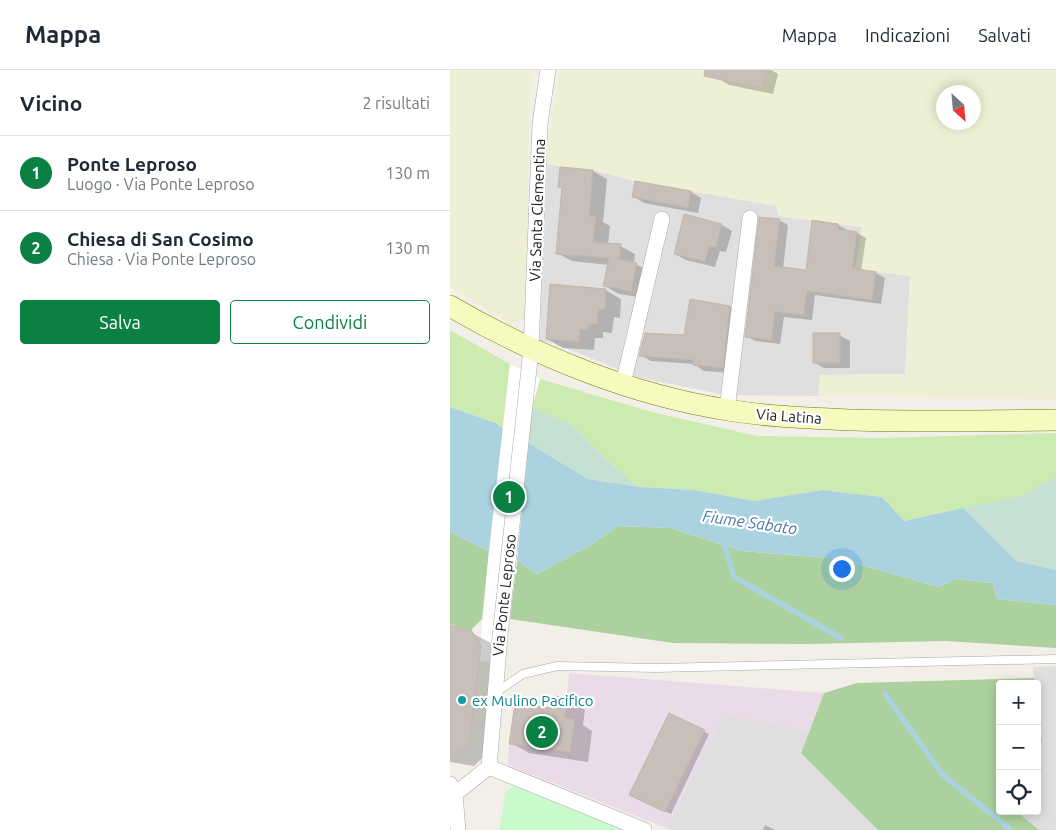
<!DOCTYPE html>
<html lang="it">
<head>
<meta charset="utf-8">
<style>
  :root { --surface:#fff; --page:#f6f6f7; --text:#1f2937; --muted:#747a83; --line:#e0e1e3; --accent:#0b8043 }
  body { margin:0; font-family:Ubuntu,sans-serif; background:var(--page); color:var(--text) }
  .controls { position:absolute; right:15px; bottom:15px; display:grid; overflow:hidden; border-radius:5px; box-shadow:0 2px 12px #0003 }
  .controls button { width:45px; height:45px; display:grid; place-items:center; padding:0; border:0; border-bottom:1px solid var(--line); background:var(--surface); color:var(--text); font:25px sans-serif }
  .compass { position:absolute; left:486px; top:15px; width:45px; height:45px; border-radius:50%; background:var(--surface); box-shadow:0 2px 12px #0003; rotate:154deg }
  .you { position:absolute; left:391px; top:498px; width:18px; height:18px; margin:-12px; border:4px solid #fff; border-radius:50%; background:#1a73e8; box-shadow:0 0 0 8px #1a73e833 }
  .badge { display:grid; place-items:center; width:32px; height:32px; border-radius:50%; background:var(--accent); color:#fff; font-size:16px; font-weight:700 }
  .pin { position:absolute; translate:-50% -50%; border:2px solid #fff; box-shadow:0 1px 5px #0006 }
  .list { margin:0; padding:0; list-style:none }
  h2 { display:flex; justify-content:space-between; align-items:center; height:65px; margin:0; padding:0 20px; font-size:21px }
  h2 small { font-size:16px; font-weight:400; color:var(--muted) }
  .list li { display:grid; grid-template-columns:32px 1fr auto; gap:15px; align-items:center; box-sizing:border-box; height:75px; padding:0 20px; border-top:1px solid var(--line) }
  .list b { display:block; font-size:19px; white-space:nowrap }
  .list p { margin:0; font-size:16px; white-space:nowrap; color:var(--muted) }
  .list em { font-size:16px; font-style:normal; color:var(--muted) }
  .actions { display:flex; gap:10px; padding:15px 20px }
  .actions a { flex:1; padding:11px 0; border:1px solid var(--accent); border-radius:5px; text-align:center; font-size:18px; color:var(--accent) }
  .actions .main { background:var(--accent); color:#fff }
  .icon { flex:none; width:28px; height:28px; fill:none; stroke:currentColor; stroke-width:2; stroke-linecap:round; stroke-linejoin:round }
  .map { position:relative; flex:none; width:606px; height:760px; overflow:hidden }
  header { display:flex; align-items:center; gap:30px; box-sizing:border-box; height:70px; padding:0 25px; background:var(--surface); border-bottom:1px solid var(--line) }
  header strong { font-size:24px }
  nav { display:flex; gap:28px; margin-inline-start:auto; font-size:18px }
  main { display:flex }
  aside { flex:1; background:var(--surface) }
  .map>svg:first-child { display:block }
  .residential { fill:#e0dfdf }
  .industrial { fill:#ebdbe8 }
  .farmland { fill:#eef0d5; fill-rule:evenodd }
  .grass { fill:#cdebb0 }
  .forest { fill:#add19e }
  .wetland { fill:#c6e0d4 }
  .park { fill:#c8facc }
  .water { fill:#aad3df }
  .pier { fill:#fff }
  .shadow { fill:#0003 }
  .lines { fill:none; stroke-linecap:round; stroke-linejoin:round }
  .stream { stroke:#aad3df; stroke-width:5.5 }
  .building { fill:#c7bfb8; stroke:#c4b6ab }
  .lane-casing { stroke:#a9a9a9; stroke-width:9 }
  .street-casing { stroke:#a9a9a9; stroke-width:16 }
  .secondary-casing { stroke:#707d05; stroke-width:22 }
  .lane { stroke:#fff; stroke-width:8 }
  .street { stroke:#fff; stroke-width:15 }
  .secondary { stroke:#f7fabf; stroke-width:21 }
  .culture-dot { fill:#0f9aa8; stroke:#fff; stroke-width:2 }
  .labels { text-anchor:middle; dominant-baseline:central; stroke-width:4.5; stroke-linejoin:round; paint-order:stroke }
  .street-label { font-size:15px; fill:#222; stroke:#fff }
  .culture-label { font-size:15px; fill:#0d838f; stroke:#fff; text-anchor:start }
  .water-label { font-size:16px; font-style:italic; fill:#4a7aab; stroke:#fff }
</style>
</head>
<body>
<header>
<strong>Mappa</strong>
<nav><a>Mappa</a><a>Indicazioni</a><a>Salvati</a></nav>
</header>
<main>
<aside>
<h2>Vicino<small>2 risultati</small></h2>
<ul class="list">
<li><span class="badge">1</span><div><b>Ponte Leproso</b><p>Luogo · Via Ponte Leproso</p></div><em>130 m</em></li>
<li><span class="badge">2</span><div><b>Chiesa di San Cosimo</b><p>Chiesa · Via Ponte Leproso</p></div><em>130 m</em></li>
</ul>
<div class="actions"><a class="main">Salva</a><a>Condividi</a></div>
</aside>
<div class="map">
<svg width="606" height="760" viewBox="0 0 606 760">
  <rect width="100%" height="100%" fill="#f2efe9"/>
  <g class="residential">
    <path d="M95 94 143 100 185 111 326 136 329 146 413 157 406 199 460 205 455 304 371 305 368 326 276 325 191 308 103 273 90 271Z"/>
    <path d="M606 596V760H589L566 741H587V679L592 672 587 631V614H585L583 597Z"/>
    <path d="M273 643 359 661 351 683 428 760H221L216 758Z"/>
  </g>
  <path class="industrial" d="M119 603 374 623 359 661 273 644 216 758 58 695 59 674 115 648Z"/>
  <g class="farmland">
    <path d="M0 0H84L80 23 75 249 62 254 0 217Z"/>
    <path d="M110 0H606V329L368 326 370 305 455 304 460 206 405 199 412 157 329 146 326 136 185 111 143 100 95 94ZM493 22H524V52H493Z"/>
  </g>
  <g class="grass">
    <path d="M0 260 60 294 53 358 45 353 0 337Z"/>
    <path d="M90 309 202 342 307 366 428 368 606 363V407L571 426 453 451 432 427 372 420 305 431 244 420 189 417 154 388 123 356 82 337Z"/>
  </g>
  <g class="forest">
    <path d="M168 456 221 458 292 481 390 489 489 517 506 509 543 513 547 529 606 535V578L495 571 358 574 223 573 60 549 67 490 87 504 139 476Z"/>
    <path d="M0 462 39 481 32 549 21 560 0 554Z"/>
    <path d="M584 608 585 614H550V741H566L589 760H428L351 683 374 623 407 613Z"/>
    <path d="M587 631 592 672 587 679Z"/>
  </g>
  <g class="wetland">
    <path d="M82 337 123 356 154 388 189 417 138 409 78 373Z"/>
    <path d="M606 407V500L566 491 513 438 571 426Z"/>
  </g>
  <path class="park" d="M66 714 175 760H50L55 722Z"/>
  <path class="water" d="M0 337 45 353 138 409 189 417 244 420 305 431 372 420 432 427 454 451 513 438 566 491 606 500V535L547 529 543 513 506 509 489 517 390 489 292 481 221 458 168 456 139 476 87 504 67 490 39 481 0 462Z"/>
  <path class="pier" d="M60 294 90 309 82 337 67 490 54 594 29 591 39 481Z"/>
  <g class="shadow">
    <path d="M271 0H321L328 4 323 24 279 15 269 9Z"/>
    <path d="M143 101 157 109 153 152 160 156 158 174 170 176 185 184 184 193 201 202 195 228 169 224 155 216 159 195 122 191 107 183 113 118 109 116Z"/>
    <path d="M241 122 251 128 248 143 194 133 184 127Z"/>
    <path d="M329 150 338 155 333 199 357 202 388 155 397 160 396 162 407 163 416 168 411 201 426 203 435 208 431 234 365 225 362 250 334 247 330 274 305 271 297 266Z"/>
    <path d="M272 155 282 161 276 182 270 181 265 197 236 190 225 184Z"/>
    <path d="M155 220 171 229 170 248 164 247 162 263 153 262V268H145L144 280 113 278 97 269Z"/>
    <path d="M280 237 290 243 283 303 254 301 244 294 201 291 191 285 235 267Z"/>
    <path d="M389 265 400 271V298H374L364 292Z"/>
    <path d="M0 558 20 562 41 573 50 589 39 681 24 696 0 692Z"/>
    <path d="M105 628 117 629 135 640 133 655 142 661 138 692 79 683 61 673 103 639Z"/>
    <path d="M220 644 259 664 221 744 185 727Z"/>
    <path d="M315 755 325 760H313Z"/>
  </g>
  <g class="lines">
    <g class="stream">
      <path d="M273 470 284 507 391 568"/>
      <path d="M435 624 493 705 561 760"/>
    </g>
  </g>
  <g class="building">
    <path d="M255 0H317L313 19 254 6Z"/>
    <path d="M110 97 143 100 139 146H146L143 172 171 174 169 189H167L187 193 181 221 153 216 159 188 106 184 112 117H108Z"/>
    <path d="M185 111 241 121 238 138 182 127Z"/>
    <path d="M234 144 272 154 266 177 259 176 255 192 224 184Z"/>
    <path d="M309 147 330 149 324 196 356 200 362 150 388 154V159L407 162 402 198 426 202 422 230 357 221 354 245 325 242 322 270 295 267Z"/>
    <path d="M100 214 156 219 155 239H148L147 254H138V260L130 259 129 272 96 269Z"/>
    <path d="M240 229 280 236 273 298 243 295V290L189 286 195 263 234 265Z"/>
    <rect x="363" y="263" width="27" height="30"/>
    <path d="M0 555 21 560 31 576 20 670 0 688Z"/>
    <path d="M104 626 117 628 115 648 125 649 120 682 59 674 65 633 102 638Z"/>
    <path d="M219 643 255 660 215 742 179 725Z"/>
  </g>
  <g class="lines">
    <defs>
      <path id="lane" d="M45 623 73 604 107 596 206 598 606 589"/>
      <g id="street">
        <path d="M173 314 212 149"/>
        <path d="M277 340 300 148"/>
        <path d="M39 697 194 760"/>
        <path d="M0 714 5 724 8 760"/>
        <path d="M5 724 39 697 50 566 81 280 90 54 98 0"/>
      </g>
      <path id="secondary" d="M0 236C84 285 181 325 278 340 319 347 360 348 402 350 470 352 538 351 606 350"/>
    </defs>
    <use href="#lane" class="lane-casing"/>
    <use href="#street" class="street-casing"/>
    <use href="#secondary" class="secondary-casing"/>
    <use href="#lane" class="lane"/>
    <use href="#street" class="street"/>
    <use href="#secondary" class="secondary"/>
  </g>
  <circle class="culture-dot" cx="12" cy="630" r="5"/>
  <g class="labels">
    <g class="street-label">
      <text transform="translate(87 140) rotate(-88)">Via Santa Clementina</text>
      <text transform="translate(339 346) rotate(4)">Via Latina</text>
      <text transform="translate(54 525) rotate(-84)">Via Ponte Leproso</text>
    </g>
    <g class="culture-label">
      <text x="22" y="630">ex Mulino Pacifico</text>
    </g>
    <g class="water-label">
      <text transform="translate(300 452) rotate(8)">Fiume Sabato</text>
    </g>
  </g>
</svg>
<div class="controls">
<button>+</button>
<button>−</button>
<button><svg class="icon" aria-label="locate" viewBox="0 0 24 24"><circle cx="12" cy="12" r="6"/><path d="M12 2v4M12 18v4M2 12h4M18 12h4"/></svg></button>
</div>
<svg class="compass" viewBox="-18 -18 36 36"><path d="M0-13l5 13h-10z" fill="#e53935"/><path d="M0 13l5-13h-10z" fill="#747a83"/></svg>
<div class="you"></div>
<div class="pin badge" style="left:59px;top:427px">1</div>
<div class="pin badge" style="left:92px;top:662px">2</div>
</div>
</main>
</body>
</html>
